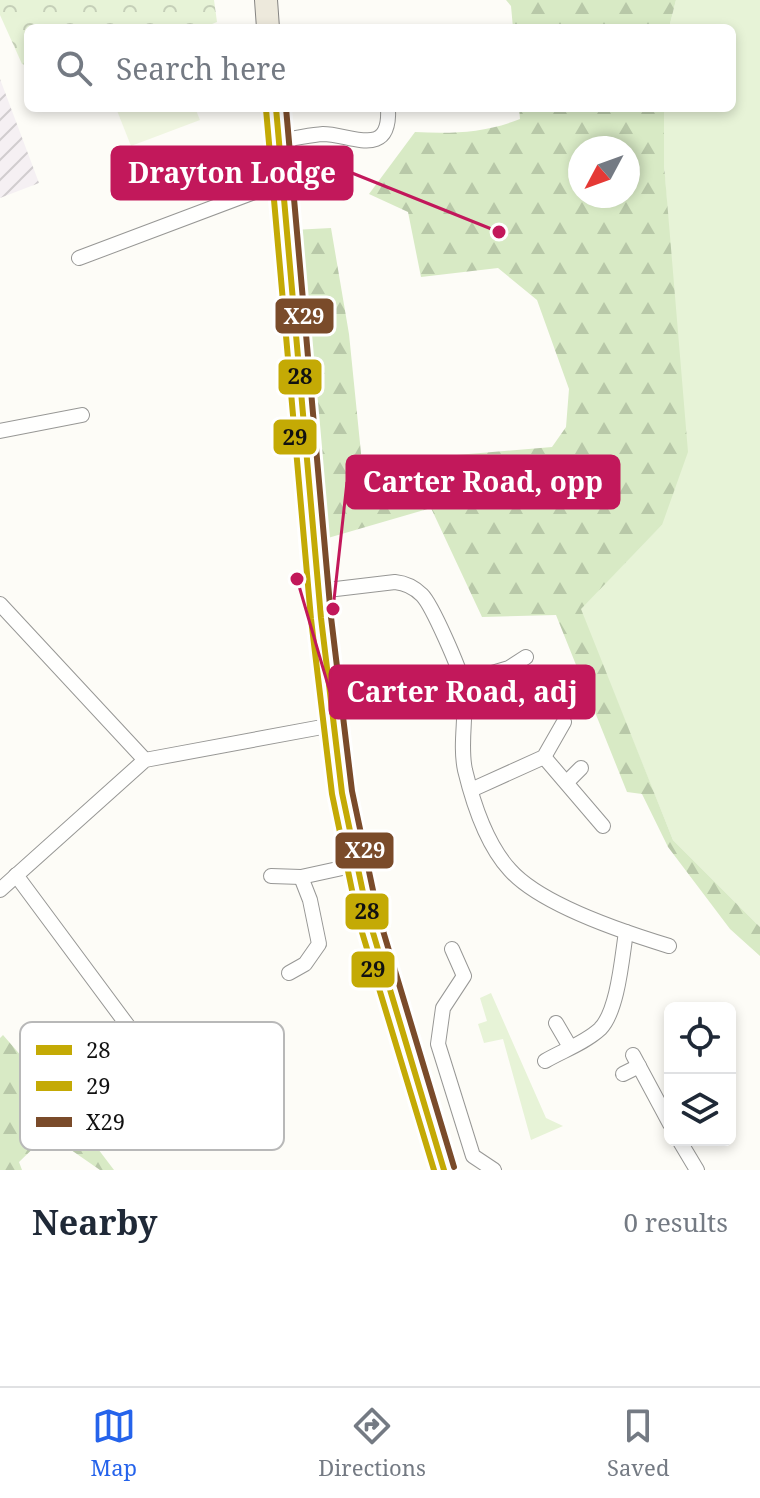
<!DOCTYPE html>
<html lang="en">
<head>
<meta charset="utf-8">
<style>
  :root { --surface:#fff; --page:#f2f2f3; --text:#1f2937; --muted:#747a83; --line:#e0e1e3; --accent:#2563eb }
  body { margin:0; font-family:"Noto Serif",serif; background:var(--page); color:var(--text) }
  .controls { position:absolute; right:24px; bottom:24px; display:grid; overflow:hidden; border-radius:12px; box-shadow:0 4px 12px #0003 }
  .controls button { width:72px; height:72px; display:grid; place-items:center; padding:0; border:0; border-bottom:2px solid var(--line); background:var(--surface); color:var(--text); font:40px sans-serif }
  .compass { position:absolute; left:568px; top:136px; width:72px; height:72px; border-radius:50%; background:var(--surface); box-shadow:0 4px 12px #0003; rotate:229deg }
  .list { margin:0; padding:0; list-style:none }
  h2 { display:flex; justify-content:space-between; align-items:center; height:104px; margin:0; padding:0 32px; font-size:34px }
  h2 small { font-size:26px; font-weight:400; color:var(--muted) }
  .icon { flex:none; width:44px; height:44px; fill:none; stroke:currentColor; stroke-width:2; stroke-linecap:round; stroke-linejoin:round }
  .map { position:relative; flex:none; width:760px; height:1170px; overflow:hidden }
  .search { position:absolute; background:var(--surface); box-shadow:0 4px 12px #0003; left:24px; right:24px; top:24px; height:88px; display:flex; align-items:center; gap:20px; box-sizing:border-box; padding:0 28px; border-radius:12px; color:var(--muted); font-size:30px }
  .sheet { height:216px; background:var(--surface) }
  nav { display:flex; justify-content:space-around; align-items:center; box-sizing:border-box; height:112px; border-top:2px solid var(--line); background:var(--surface); font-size:22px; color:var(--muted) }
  nav a { display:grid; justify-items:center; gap:4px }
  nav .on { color:var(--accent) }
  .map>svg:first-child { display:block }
  .industrial { fill:url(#industrial-furrows) }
  .grass { fill:#e7f3d7 }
  .forest { fill:url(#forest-firs); fill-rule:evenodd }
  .park { fill:url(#park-crowns) }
  .pitch { fill:#f0f6e1 }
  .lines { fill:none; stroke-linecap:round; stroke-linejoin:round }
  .minor-casing { stroke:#979795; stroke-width:16 }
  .primary-casing { stroke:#858482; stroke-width:24 }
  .minor { stroke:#fffffe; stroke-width:14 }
  .primary { stroke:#ede9dc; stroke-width:22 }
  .bus-1-casing { stroke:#fff; stroke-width:12 }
  .bus-2-casing { stroke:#fff; stroke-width:12 }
  .bus-3-casing { stroke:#fff; stroke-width:12 }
  .bus-1 { stroke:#c4aa05; stroke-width:6 }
  .bus-2 { stroke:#c4aa05; stroke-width:6 }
  .bus-3 { stroke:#7a4b2a; stroke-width:6 }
  .key { fill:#fff; stroke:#b8b8b8; stroke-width:2 }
  .key-label { font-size:22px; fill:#111 }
  .leader { fill:none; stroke:#c2185b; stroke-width:3 }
  .callout-dot { fill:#c2185b; stroke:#fff; stroke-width:3 }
  .callout { fill:#c2185b; stroke:#c2185b; stroke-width:3 }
  .callout-label { font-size:28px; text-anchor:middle; font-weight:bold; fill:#fff }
  .line-badge { stroke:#fff; stroke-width:3 }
  .badge-label { font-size:22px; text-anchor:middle; font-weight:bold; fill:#fff }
  .pale-badge-label { font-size:22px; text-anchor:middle; font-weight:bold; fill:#111 }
</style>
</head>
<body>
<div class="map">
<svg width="760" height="1170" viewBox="0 0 760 1170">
  <defs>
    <pattern id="industrial-furrows" width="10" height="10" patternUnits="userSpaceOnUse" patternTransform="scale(2)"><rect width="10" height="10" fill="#f5f0f3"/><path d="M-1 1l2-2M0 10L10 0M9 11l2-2" fill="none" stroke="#d1cdcf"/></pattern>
    <pattern id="forest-firs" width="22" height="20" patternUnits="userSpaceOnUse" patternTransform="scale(2)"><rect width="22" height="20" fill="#d8eac5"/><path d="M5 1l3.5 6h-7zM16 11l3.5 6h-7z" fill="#b8c8a8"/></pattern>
    <pattern id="park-crowns" width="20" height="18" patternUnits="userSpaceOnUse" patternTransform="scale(2)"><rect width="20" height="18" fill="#e7f3d7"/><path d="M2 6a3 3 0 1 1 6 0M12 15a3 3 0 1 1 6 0" fill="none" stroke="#c5cfb8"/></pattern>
  </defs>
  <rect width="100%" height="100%" fill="#fdfcf7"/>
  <path class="industrial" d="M0 79 39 183 0 198Z"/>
  <g class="grass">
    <path d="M676 0H760V927L673 840 580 609 662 525 674 302 664 164V108H732V28H669Z"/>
    <path d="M491 993 546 1118 563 1126 531 1140 503 1039 484 1043 478 1024 487 1021 480 998Z"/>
  </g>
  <g class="forest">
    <path d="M506 0H676L669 28H513L511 6Z"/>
    <path d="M519 108H664V164L688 452 662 525 581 609 673 840 760 927V956L730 929 668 847 642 794 627 792 556 615 482 617 431 508 321 540 293 230 331 228 349 334 362 463 552 447 566 427 569 389 537 300 498 268 421 277 408 212 369 194 415 132C452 134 485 133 520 119ZM580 148H628V196H580Z"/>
    <path d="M3 1035 70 1112 114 1170H100L48 1134 19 1162 22 1170H0V1038Z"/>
  </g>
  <path class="park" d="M0 0H214L217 22 202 28H28V66L22 64 0 15Z"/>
  <path class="pitch" d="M116 108H195L200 120 131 146Z"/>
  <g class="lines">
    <defs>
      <g id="minor">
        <path d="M279 140C294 139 309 135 323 134 350 134 391 160 388 108"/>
        <path d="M79 258 257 191 283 184"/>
        <path d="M0 431 82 415"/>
        <path d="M319 591 395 582C405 583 414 587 422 595 432 605 460 669 463 684 468 712 459 742 465 770 473 803 486 844 510 870 541 905 623 932 669 946"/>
        <path d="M0 604 145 760"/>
        <path d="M462 682 509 668 526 657"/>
        <path d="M544 757 603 826"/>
        <path d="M567 782 581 768"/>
        <path d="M471 790 544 757 564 722"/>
        <path d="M16 875 131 1030"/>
        <path d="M271 876 301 877 356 865"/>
        <path d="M0 890 145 760 333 725"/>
        <path d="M452 949 464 976 443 1008 438 1044 473 1156 494 1170"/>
        <path d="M289 973 305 964 319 944 310 900 301 877"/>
        <path d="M556 1023 570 1047"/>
        <path d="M633 1055 670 1124"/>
        <path d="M545 1061C562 1051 585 1043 600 1029 618 1011 622 957 626 932"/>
        <path d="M623 1074 639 1066"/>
        <path d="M679 1140 697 1170"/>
      </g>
      <g id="primary">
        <path d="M266 0 268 28"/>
        <path d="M276 108 321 618 342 793 368 916 444 1170"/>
      </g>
    </defs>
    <use href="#minor" class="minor-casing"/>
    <use href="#primary" class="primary-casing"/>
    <use href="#minor" class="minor"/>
    <use href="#primary" class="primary"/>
    <defs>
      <path id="bus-1" d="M276 108 321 618 342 793 368 916 444 1170"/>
      <path id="bus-2" d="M266 109 311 619 332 794 358 919 434 1170"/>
      <path id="bus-3" d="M286 108 331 617 352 791 378 914 454 1167"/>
    </defs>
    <use href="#bus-1" class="bus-1-casing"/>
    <use href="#bus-2" class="bus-2-casing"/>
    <use href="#bus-3" class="bus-3-casing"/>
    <use href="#bus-1" class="bus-1"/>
    <use href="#bus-2" class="bus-2"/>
    <use href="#bus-3" class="bus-3"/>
  </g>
  <rect x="20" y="1022" width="264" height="128" rx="12" class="key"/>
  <rect x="36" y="1045" width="36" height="10" fill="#c4aa05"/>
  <rect x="36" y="1081" width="36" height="10" fill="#c4aa05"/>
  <rect x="36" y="1117" width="36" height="10" fill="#7a4b2a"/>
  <g class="key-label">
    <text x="86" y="1058">28</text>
    <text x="86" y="1094">29</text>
    <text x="86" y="1130">X29</text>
  </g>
  <path class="leader" d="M499 232L352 173M333 609L347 482M297 579L330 692"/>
  <g class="callout-dot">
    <circle cx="499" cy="232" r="8"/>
    <circle cx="333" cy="609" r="8"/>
    <circle cx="297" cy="579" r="8"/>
  </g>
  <g class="callout">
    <rect x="112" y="147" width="240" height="52" rx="8"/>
    <rect x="347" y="456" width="272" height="52" rx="8"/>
    <rect x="330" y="666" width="264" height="52" rx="8"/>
  </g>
  <g class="callout-label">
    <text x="232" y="183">Drayton Lodge</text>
    <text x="483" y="492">Carter Road, opp</text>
    <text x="462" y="702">Carter Road, adj</text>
  </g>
  <g class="line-badge">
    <rect x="274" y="297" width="61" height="38" rx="8" fill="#7a4b2a"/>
    <rect x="277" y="358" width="46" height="38" rx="8" fill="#c4aa05"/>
    <rect x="272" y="418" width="46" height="38" rx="8" fill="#c4aa05"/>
    <rect x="334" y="831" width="61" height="39" rx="8" fill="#7a4b2a"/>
    <rect x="344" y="892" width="46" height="39" rx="8" fill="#c4aa05"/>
    <rect x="350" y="950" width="46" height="39" rx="8" fill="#c4aa05"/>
  </g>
  <g class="badge-label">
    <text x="304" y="324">X29</text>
    <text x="365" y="858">X29</text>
  </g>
  <g class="pale-badge-label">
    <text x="300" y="384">28</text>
    <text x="295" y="445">29</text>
    <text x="367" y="919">28</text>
    <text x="373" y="977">29</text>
  </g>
</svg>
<div class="controls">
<button><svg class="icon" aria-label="locate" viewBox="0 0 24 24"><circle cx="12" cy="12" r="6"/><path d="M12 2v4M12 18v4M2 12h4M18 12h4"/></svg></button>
<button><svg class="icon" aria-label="layers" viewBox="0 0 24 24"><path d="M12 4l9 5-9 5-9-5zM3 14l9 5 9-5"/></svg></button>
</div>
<svg class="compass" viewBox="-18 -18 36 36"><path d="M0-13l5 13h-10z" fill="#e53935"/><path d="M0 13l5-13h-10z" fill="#747a83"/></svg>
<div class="search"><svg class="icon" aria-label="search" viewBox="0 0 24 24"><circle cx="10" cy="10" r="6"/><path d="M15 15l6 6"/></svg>Search here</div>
</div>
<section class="sheet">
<h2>Nearby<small>0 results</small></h2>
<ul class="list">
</ul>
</section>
<nav>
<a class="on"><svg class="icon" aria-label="map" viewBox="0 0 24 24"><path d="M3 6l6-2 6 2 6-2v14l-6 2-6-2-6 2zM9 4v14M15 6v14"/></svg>Map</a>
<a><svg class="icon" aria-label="directions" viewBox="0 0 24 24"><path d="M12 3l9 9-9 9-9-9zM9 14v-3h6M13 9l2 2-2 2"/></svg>Directions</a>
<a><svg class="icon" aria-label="saved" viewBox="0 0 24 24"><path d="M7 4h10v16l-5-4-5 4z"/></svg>Saved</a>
</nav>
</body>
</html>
